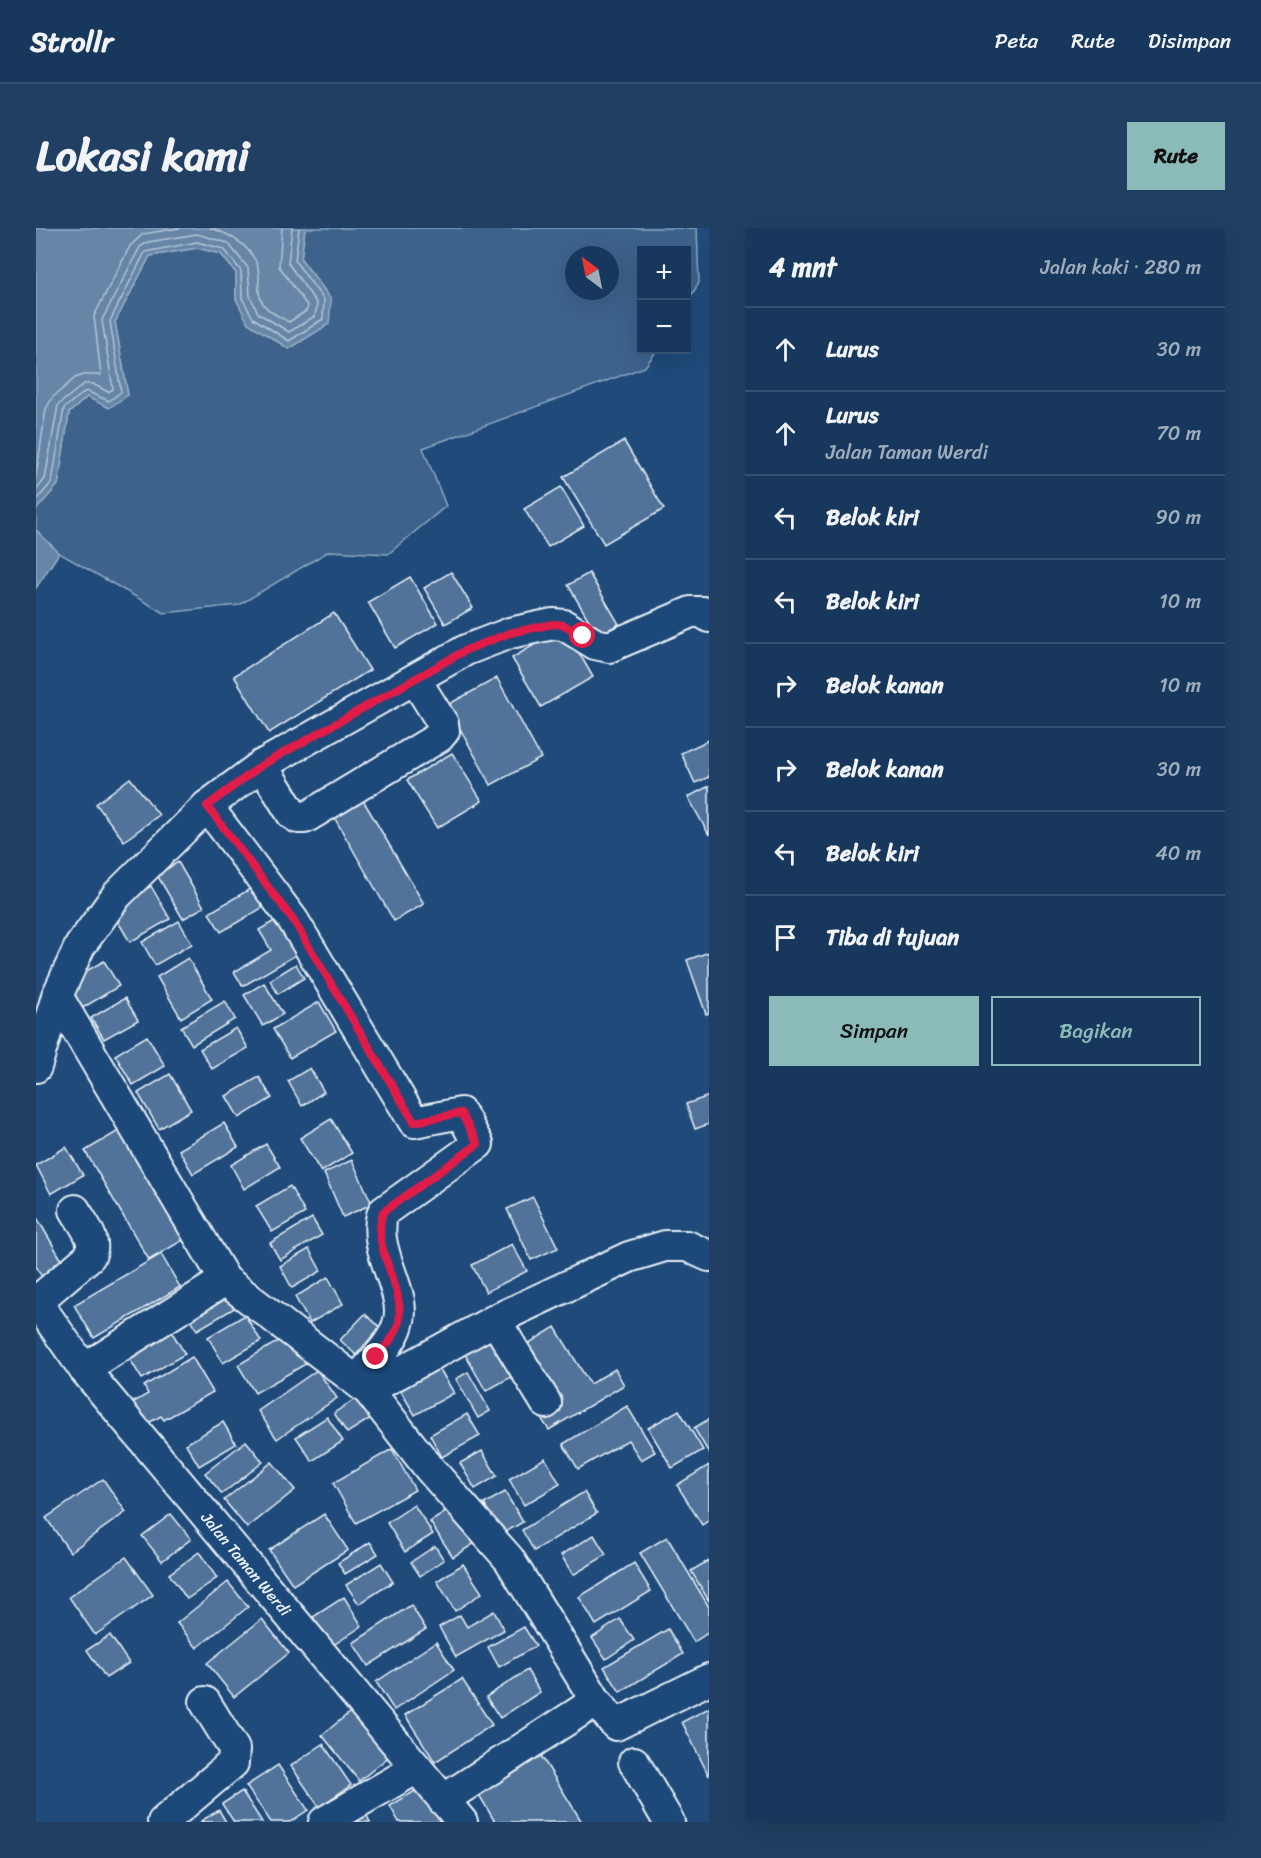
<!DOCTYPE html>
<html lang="id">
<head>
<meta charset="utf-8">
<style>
  :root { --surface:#17385c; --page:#203f62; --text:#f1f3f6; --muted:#9eacbb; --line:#365272; --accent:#8bbbb9 }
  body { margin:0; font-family:Sriracha,sans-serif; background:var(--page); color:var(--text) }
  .controls { position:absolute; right:18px; top:18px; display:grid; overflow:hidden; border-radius:0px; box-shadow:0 6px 24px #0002 }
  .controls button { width:54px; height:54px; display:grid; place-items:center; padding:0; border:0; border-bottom:2px solid var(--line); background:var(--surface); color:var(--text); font:30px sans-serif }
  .compass { position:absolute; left:529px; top:18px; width:54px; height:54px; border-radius:50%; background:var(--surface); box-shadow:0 6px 24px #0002; rotate:328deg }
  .stop { position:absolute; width:18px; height:18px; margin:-14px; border:4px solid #e11d48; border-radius:50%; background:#fff }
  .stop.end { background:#e11d48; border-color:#fff; box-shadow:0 2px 6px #0008 }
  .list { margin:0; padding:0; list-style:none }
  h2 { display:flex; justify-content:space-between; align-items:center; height:78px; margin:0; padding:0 24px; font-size:26px }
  h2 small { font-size:20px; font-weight:400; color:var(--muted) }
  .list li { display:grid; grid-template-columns:39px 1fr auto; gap:18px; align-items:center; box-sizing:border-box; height:84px; padding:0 24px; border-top:2px solid var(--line) }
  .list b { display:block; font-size:22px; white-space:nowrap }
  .list p { margin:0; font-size:20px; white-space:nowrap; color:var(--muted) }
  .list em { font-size:20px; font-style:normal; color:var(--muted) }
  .actions { display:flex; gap:12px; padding:18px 24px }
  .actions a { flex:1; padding:14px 0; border:2px solid var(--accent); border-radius:0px; text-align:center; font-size:21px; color:var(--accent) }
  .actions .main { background:var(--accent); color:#111 }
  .icon { flex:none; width:33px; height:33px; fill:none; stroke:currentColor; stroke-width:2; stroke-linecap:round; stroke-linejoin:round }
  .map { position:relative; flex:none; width:673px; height:1594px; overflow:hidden; border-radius:0px }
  header { display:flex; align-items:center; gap:36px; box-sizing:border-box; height:84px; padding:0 30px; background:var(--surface); border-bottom:2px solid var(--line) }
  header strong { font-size:28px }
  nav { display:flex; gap:33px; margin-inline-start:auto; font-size:21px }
  .intro { display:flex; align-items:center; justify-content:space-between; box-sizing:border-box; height:144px; padding:0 36px }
  h1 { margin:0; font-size:42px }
  .button { padding:15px 27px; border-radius:0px; background:var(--accent); color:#111; font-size:21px; font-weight:700 }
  main { display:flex; gap:36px; padding:0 36px }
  aside { flex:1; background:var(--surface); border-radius:0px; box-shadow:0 6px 24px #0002 }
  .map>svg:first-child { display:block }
  .green { fill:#3c628c; stroke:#92aac2; stroke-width:1.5; fill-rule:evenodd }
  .water { fill:#6685a7; stroke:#9ab0c7; stroke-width:1.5 }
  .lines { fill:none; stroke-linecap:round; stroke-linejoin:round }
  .shore { stroke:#b4c6d8; stroke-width:1.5 }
  .building { fill:#517399; stroke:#e8f1f8; stroke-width:1.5 }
  .minor-casing { stroke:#e8f1f8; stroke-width:34 }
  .minor { stroke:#1f4a7a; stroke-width:30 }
  .route { stroke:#e11d48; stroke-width:8 }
  .labels { text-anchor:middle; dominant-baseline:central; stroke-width:4.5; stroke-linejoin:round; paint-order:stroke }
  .street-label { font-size:16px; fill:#e8f1f8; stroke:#1f4a7a }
</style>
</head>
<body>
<header>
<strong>Strollr</strong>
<nav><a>Peta</a><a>Rute</a><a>Disimpan</a></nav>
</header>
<div class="intro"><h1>Lokasi kami</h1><a class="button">Rute</a></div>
<main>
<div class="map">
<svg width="673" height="1594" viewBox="0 0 673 1594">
  <rect width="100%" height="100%" fill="#1f4a7a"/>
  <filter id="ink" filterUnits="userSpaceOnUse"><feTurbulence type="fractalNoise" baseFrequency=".0167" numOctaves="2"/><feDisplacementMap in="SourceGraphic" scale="12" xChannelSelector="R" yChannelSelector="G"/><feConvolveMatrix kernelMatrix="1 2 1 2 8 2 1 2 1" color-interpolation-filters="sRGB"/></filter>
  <g filter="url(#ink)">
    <path class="green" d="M269 0H661L663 55 651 74 650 22H606V122H621L609 139 387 220 410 278 352 326 293 323 203 377 128 385 23 325 0 302V282L22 257 33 185 51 169 92 167 79 94 114 28 161 20 185 26 200 45V71H295L265 31ZM538 27H574V63H538Z"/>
    <g class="water">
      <path d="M0 0H269L265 31 295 71 293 96 253 121 212 95 200 71V45L185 26 161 20 114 28 79 94 92 167 73 180 51 169 33 185 22 257 0 282Z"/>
      <path d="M0 302 23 325 0 360Z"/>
    </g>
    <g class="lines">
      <g class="shore">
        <path d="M174 0C195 6 221 21 223 46 223 58 221 69 229 78 234 85 246 90 253 94L270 83 272 79 243 38 246 0"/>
        <path d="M0 248 10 181 16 170 39 150 48 147H65L58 88 94 18 107 6 143 0"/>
        <path d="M0 262 9 251 22 177 48 156H57L72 164 77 161 66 92 104 19 112 14 161 6 192 15 212 40 214 68 222 85 253 104 279 88 281 76 252 35 256 0"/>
        <path d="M0 273 16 254 28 180 50 163 73 173 85 164 74 93 109 24 161 14 188 21 205 43 206 70 217 90 253 113 287 91 288 72 259 33 263 0"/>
      </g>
    </g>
    <g class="building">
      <path d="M588 213 628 281 568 316 527 249Z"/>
      <path d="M525 259 548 298 512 319 488 281Z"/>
      <path d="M415 344 437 380 409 396 388 360Z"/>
      <path d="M553 345 583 396 562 408 532 357Z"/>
      <path d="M374 349 402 395 359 420 332 374Z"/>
      <path d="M298 385 334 442 233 505 198 448Z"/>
      <path d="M528 399 557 449 505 479 476 430Z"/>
      <path d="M461 450 505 530 455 557 411 477Z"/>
      <path d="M673 512V549L659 555 645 525Z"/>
      <path d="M416 525 446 573 401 600 371 552Z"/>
      <path d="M94 550 123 587 88 613 60 576Z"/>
      <path d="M673 558V607L652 569Z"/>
      <path d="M327 572 388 676 358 693 298 589Z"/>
      <path d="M142 634 168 679 147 691 121 647Z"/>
      <path d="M115 658 134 691 94 714 75 682Z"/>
      <path d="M219 658 231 677 185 704 173 685Z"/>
      <path d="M245 689 265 724 207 758 198 744 235 722 223 702Z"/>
      <path d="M143 693 156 716 119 737 106 714Z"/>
      <path d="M673 724V785L670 786 651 732Z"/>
      <path d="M152 730 176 771 145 790 121 749Z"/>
      <path d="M68 733 83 758 45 781 29 755Z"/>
      <path d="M260 736 268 750 242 766 234 752Z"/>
      <path d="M228 755 247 786 227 798 208 767Z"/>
      <path d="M89 770 102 792 68 811 55 790Z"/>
      <path d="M189 773 199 791 156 817 145 799Z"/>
      <path d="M283 774 300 803 254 830 237 801Z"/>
      <path d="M200 800 212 820 176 841 164 821Z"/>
      <path d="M111 808 129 838 97 857 79 827Z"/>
      <path d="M274 840 288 864 266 878 252 853Z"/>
      <path d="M134 846 155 882 123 901 102 865Z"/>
      <path d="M223 849 236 870 203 890 190 868Z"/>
      <path d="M673 868V896L659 901 650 876Z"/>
      <path d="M295 891 316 925 285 944 264 910Z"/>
      <path d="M188 895 202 919 157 946 143 922Z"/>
      <path d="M89 899 154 1008 113 1032 49 923Z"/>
      <path d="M230 916 244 939 208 961 195 937Z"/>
      <path d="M30 919 47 947 15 966 0 937Z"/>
      <path d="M316 932 336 976 307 989 288 945Z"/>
      <path d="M254 958 269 985 236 1004 220 978Z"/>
      <path d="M497 969 522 1020 495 1032 471 981Z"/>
      <path d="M0 988 28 1036 6 1049 0 1038Z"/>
      <path d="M276 990 286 1007 244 1032 234 1015Z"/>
      <path d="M476 1016 491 1043 450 1064 436 1037Z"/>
      <path d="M273 1021 285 1043 256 1060 244 1038Z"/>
      <path d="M125 1026 144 1059 58 1110 38 1077Z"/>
      <path d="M292 1049 307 1076 274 1095 259 1069Z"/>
      <path d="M193 1063 202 1078 161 1102 152 1087Z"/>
      <path d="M329 1086 344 1099 320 1127 304 1112Z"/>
      <path d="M209 1087 225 1113 187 1135 172 1109Z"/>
      <path d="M133 1099 149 1126 106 1151 90 1125Z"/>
      <path d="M519 1099 554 1156 579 1141 588 1157 513 1202 503 1187 488 1118Z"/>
      <path d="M256 1105 273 1134 219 1165 202 1137Z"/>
      <path d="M451 1107 475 1149 450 1163 426 1121Z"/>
      <path d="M156 1129 177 1164 128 1192 125 1188 109 1197 96 1175 112 1166 108 1158Z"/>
      <path d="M402 1138 418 1165 379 1187 363 1160Z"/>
      <path d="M281 1142 301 1170 241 1211 222 1183Z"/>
      <path d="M432 1144 454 1183 442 1190 420 1151Z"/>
      <path d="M322 1169 335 1190 311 1205 298 1185Z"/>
      <path d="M591 1178 619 1224 605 1232 592 1212 542 1241 527 1216Z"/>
      <path d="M643 1182 667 1222 636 1240 612 1200Z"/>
      <path d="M431 1186 444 1208 406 1229 394 1207Z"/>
      <path d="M291 1189 307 1213 276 1233 260 1209Z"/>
      <path d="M673 1191V1225L658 1200Z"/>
      <path d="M187 1194 200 1216 163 1238 150 1216Z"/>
      <path d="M210 1213 227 1234 186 1266 169 1245Z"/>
      <path d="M356 1221 379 1262 320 1295 297 1255Z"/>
      <path d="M446 1223 461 1248 439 1261 424 1235Z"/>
      <path d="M509 1230 524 1256 488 1277 473 1251Z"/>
      <path d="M236 1234 259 1262 211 1300 188 1272Z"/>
      <path d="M673 1237V1292L666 1297 641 1257Z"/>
      <path d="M67 1251 90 1284 34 1324 10 1290Z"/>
      <path d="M469 1264 487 1294 466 1306 448 1276Z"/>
      <path d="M548 1264 561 1285 498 1323 486 1302Z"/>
      <path d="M378 1277 397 1306 369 1324 351 1295Z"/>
      <path d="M416 1280 439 1315 417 1329 394 1294Z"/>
      <path d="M135 1286 155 1311 126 1333 106 1308Z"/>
      <path d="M288 1286 312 1322 257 1357 233 1322Z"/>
      <path d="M558 1307 570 1327 537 1347 525 1327Z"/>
      <path d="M631 1309 673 1379V1404L658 1414 604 1325Z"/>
      <path d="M334 1314 342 1326 309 1346 302 1335Z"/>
      <path d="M399 1318 408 1332 384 1348 375 1334Z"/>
      <path d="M163 1324 181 1350 151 1371 133 1346Z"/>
      <path d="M90 1329 117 1367 59 1407 33 1369Z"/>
      <path d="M673 1332V1373L655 1343Z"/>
      <path d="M345 1335 357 1354 323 1376 310 1357Z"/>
      <path d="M598 1335 615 1363 560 1397 543 1369Z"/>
      <path d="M427 1336 446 1365 419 1383 401 1353Z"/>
      <path d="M192 1354 212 1379 161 1420 141 1395Z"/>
      <path d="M308 1369 326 1398 296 1418 277 1389Z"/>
      <path d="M375 1377 390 1401 332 1438 317 1415Z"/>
      <path d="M458 1383 468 1402 420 1429 403 1399 424 1387 431 1399Z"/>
      <path d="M226 1391 253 1425 198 1469 171 1435Z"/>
      <path d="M584 1391 598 1412 570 1431 556 1410Z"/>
      <path d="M488 1399 500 1418 463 1439 452 1419Z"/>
      <path d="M632 1401 647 1426 584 1464 568 1439Z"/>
      <path d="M74 1407 93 1435 70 1450 51 1422Z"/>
      <path d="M400 1414 418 1442 358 1482 340 1454Z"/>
      <path d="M491 1442 504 1464 464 1490 450 1469Z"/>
      <path d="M426 1451 456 1497 399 1534 369 1487Z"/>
      <path d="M673 1480V1548L646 1494Z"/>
      <path d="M318 1481 355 1527 323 1553 286 1507Z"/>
      <path d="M287 1516 315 1557 283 1579 255 1538Z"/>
      <path d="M504 1526 546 1594H459L442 1565Z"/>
      <path d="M242 1537 272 1582 254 1594H235L210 1558Z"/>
      <path d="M384 1560 404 1594H363L354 1578Z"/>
      <path d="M206 1563 226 1594H198L186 1576Z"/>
      <path d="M183 1582 190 1594H165V1593Z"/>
      <path d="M328 1582 334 1594H306Z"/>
    </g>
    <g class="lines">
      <defs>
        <g id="minor">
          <path d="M226 537 256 586 262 590H269L403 509 408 503 407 496 379 451"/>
          <path d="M171 578 257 692 378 894 425 885 442 916 347 984C334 1023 373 1064 362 1096 356 1117 335 1135 321 1152"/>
          <path d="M21 768 189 1052 332 1162 393 1240 473 1331 560 1473 407 1572"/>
          <path d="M0 839 21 768 44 718 81 667 171 578 226 537 430 422 474 405 517 396 528 397 559 416 573 419 655 384H667L673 389"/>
          <path d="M0 1073 48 1141 426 1594"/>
          <path d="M0 1074 54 1028C62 1012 47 996 39 982"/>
          <path d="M459 1092 510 1175"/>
          <path d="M48 1141 189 1052"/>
          <path d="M332 1162 459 1092 593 1029 629 1018H651L673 1028"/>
          <path d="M560 1473 580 1497 673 1451"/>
          <path d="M598 1534 633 1594"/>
          <path d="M127 1594 197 1535 198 1521 169 1474"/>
          <path d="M288 1594 381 1540"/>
        </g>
      </defs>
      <use href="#minor" class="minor-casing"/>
      <use href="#minor" class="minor"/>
    </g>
  </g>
  <g class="lines" filter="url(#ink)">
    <path class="route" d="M340 1129C348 1119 361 1107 363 1094 369 1055 334 1022 347 984L442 916 425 885 378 894 257 692 171 578 226 537 430 422 474 405 517 396 528 397 547 408"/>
  </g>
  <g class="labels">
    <g class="street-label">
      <text transform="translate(210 1336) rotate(50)">Jalan Taman Werdi</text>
    </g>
  </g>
</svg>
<div class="controls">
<button>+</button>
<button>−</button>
</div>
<svg class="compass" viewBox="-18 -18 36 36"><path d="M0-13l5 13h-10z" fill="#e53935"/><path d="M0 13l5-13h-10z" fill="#9eacbb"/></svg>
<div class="stop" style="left:547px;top:408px"></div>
<div class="stop end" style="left:340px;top:1129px"></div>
</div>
<aside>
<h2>4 mnt<small>Jalan kaki · 280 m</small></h2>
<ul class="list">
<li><svg class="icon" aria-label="ahead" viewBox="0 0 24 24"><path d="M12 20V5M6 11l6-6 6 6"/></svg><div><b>Lurus</b></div><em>30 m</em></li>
<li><svg class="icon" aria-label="ahead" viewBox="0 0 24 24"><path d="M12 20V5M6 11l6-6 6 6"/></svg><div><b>Lurus</b><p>Jalan Taman Werdi</p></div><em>70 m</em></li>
<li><svg class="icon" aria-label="left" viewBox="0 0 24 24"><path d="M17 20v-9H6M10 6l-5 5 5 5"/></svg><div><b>Belok kiri</b></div><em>90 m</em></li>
<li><svg class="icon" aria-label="left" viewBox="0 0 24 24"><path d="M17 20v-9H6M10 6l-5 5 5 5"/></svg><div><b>Belok kiri</b></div><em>10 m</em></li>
<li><svg class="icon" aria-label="right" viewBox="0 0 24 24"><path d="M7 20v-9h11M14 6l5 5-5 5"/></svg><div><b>Belok kanan</b></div><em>10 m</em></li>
<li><svg class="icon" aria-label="right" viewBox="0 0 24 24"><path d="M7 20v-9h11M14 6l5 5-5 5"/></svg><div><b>Belok kanan</b></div><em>30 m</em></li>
<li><svg class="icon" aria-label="left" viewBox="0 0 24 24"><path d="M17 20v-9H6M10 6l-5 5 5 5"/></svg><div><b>Belok kiri</b></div><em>40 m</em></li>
<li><svg class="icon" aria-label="arrive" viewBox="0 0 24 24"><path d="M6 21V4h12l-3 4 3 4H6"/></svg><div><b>Tiba di tujuan</b></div></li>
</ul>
<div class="actions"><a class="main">Simpan</a><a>Bagikan</a></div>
</aside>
</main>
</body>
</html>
